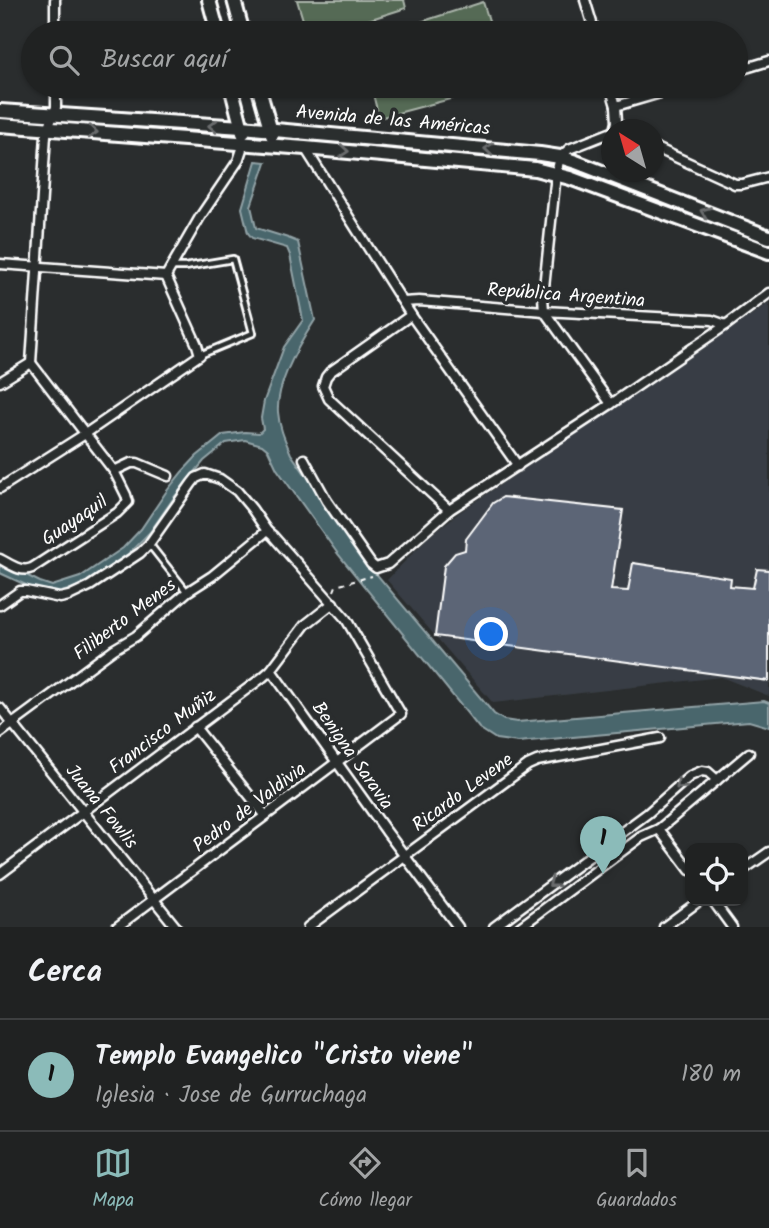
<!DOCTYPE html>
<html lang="es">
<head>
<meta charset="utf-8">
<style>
  :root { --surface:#202222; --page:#282a2a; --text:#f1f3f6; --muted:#a2a4a5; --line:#3d3f40; --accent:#8bbbb9 }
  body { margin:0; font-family:Kalam,sans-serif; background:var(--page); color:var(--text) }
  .controls { position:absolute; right:21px; bottom:21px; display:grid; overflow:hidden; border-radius:14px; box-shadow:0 2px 5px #0004 }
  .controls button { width:63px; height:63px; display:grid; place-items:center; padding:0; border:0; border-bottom:2px solid var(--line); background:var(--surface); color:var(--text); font:35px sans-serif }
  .compass { position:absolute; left:601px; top:119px; width:63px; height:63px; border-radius:50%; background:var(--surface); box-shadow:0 2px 5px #0004; rotate:323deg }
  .you { position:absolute; left:492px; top:635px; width:24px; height:24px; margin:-18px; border:5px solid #fff; border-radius:50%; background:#1a73e8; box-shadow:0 0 0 10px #1a73e833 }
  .badge { display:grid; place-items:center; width:46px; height:46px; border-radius:50%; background:var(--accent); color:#111; font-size:23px; font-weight:700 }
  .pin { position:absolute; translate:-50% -58px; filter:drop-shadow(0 2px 4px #0008) }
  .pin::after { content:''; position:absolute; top:37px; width:24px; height:21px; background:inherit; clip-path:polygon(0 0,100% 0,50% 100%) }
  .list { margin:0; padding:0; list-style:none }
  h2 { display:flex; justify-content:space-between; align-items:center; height:91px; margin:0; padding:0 28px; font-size:30px }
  h2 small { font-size:23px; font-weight:400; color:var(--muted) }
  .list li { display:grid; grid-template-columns:46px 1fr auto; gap:21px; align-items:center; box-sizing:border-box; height:112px; padding:0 28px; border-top:2px solid var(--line) }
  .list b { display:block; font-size:26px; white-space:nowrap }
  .list p { margin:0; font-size:23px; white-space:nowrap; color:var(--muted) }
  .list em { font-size:23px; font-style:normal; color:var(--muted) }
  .icon { flex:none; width:38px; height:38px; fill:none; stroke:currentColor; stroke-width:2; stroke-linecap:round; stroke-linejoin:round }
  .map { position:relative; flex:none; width:769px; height:927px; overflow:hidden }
  .search { position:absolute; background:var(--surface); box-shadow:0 2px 5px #0004; left:21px; right:21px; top:21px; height:77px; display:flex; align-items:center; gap:18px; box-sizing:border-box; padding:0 24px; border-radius:38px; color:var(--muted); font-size:26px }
  .sheet { height:203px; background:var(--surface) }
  nav { display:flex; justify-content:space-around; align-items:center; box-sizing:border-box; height:98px; border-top:2px solid var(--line); background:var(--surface); font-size:19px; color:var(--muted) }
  nav a { display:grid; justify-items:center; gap:4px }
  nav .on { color:var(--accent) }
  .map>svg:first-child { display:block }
  .built { fill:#393e44 }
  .green { fill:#556a55; stroke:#aab4aa; stroke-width:2 }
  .water { fill:#49666c; stroke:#92a3a7; stroke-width:2 }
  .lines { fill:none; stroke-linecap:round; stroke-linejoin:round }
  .stream { stroke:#92a3a7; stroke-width:2.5 }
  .building { fill:#5c6576; stroke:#fff; stroke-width:2 }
  .lane-casing { stroke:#fff; stroke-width:10 }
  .street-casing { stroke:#fff; stroke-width:13 }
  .secondary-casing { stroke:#fff; stroke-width:18 }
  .path { stroke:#fff; stroke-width:2; stroke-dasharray:5 5; stroke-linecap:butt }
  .lane { stroke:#2a2d2e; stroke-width:4.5 }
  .street { stroke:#2a2d2e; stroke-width:8 }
  .secondary { stroke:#2a2d2e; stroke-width:12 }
  .oneway { stroke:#6a6c6d }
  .labels { text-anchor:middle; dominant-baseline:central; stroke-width:7; stroke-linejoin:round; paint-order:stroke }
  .street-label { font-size:19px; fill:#fff; stroke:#2a2d2e }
</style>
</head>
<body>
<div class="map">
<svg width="769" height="927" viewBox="0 0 769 927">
  <rect width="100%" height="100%" fill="#2a2d2e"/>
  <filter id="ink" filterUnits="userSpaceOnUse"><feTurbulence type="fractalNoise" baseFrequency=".0143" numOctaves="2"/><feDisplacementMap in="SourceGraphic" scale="14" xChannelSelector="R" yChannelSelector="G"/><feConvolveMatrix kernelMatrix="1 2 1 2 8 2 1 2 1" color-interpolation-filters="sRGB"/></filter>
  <g filter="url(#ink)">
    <path class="built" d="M769 303V696L721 677 493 703 387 580 428 537 460 512Z"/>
    <g class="green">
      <path d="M297 0H404L406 8 327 33H307Z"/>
      <path d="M483 2 493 33H386Z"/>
      <path d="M371 86H499L379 118Z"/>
    </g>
    <path class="water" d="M256 161 266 162 251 206 256 228 288 238 298 242 315 320C300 343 276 384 278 412 279 427 285 440 291 454L373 570 494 714 504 720 517 722 764 701 769 703V727L749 721 518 742 496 739 479 728 338 554 277 469 268 450 262 445 245 440 226 443 204 461 175 496 150 532 128 554 84 584 57 594 41 592 0 573V562L40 582 52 586 80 577 123 548 141 529 166 492 182 472 197 456 223 435 245 432 259 433 263 429 261 418 264 401 284 347 303 320 290 255 287 248 252 238 248 233 242 208Z"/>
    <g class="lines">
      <g class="stream">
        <path d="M226 0 236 33"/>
        <path d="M251 86 259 114"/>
      </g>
    </g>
    <path class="building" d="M503 497 623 510 611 590 628 591 633 563 731 578 730 586 753 588 757 569 769 570V681L435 636 444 566 455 553 465 550 466 539 493 503Z"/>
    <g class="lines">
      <defs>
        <g id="lane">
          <path d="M170 267H185L233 259 253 333 200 355"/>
          <path d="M150 545 187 592"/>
        </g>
        <g id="street">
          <path d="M55 0V33"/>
          <path d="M585 0 595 33"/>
          <path d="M736 71 769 61"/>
          <path d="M610 86 616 106"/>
          <path d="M615 130 617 122 616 106 684 86"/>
          <path d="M654 147 735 184H742L769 177"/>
          <path d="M305 148 411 315 518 466"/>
          <path d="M0 264 166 276"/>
          <path d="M403 302 419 301 544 311 712 320 726 325"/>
          <path d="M411 315 330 372 326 377 323 386 329 399 449 510"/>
          <path d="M31 363 46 135 56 107V86"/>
          <path d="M0 382 31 363 114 471 126 495 128 502 117 513 32 568C21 573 10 564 0 559"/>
          <path d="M611 404 544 311 543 297 556 174 560 157 569 149 612 132"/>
          <path d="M304 459 327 501 371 564 376 568 388 564 449 510 611 404 726 325 769 293"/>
          <path d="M114 471 131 463H137L168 476"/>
          <path d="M0 488 85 434 200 355 197 345 166 276 200 217 238 161 244 143"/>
          <path d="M0 605 20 591H26L60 598 69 596 90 586 140 553 149 544 192 483 196 478 205 474 220 479 237 491 252 509 267 531 273 536 346 619 401 714 117 927"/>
          <path d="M271 670 386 831 458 927"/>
          <path d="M0 708 176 927"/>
          <path d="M195 727 265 815"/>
          <path d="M0 733 114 649 136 636 187 592 212 576 267 531"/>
          <path d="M659 829 690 870"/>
          <path d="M743 870 769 852"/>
          <path d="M0 874 263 677 271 670 305 625 333 603"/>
          <path d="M713 901 732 927"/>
          <path d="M308 927 528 765 537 761 660 738"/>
          <path d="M494 927 648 813 690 776 702 771 708 772 717 780"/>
          <path d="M520 927 641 837 659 829 749 753"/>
          <path d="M664 927 699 901"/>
        </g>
        <g id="secondary">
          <path d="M209 0 218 33"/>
          <path d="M234 0 243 33"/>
          <path d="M231 86 243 133"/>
          <path d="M258 86 272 135"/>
          <path d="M0 111 242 127 540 154 560 157 576 162 769 237"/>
          <path d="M0 125 305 148 535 169 570 178 769 252"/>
        </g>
      </defs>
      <use href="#lane" class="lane-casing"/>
      <use href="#street" class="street-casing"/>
      <use href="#secondary" class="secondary-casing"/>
      <path class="path" d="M334 591 336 586 372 576"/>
      <use href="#lane" class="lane"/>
      <use href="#street" class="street"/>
      <use href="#secondary" class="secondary"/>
    </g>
    <defs><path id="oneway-chevron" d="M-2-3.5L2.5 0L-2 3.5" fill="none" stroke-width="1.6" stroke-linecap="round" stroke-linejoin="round" transform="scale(1.75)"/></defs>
    <g class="oneway">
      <use href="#oneway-chevron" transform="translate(213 126) rotate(-176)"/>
      <use href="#oneway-chevron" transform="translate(93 132) rotate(4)"/>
      <use href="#oneway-chevron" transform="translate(489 149) rotate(-175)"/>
      <use href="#oneway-chevron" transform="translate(344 151) rotate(5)"/>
      <use href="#oneway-chevron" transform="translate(705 212) rotate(-159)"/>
      <use href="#oneway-chevron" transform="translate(680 785) rotate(137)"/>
      <use href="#oneway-chevron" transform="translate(553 883) rotate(144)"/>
    </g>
  </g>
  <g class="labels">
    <g class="street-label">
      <text transform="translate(393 121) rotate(5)">Avenida de las Américas</text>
      <text transform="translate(566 296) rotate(4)">República Argentina</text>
      <text transform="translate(75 521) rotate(-34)">Guayaquil</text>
      <text transform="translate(125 620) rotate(-37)">Filiberto Menes</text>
      <text transform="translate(163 732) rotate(-37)">Francisco Muñiz</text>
      <text transform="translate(352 756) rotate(55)">Benigna Saravia</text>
      <text transform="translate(463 793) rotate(-36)">Ricardo Levene</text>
      <text transform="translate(101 807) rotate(51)">Juana Fowlis</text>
      <text transform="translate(250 808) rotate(-37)">Pedro de Valdivia</text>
    </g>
  </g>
</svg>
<div class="controls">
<button><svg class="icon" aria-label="locate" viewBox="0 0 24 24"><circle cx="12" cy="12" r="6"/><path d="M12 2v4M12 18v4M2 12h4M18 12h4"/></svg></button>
</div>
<svg class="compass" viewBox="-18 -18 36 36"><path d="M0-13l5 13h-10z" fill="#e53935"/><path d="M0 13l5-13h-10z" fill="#a2a4a5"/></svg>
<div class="you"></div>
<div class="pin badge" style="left:603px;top:874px">1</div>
<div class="search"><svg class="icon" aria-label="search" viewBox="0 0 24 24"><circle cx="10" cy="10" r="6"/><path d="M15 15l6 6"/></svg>Buscar aquí</div>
</div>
<section class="sheet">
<h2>Cerca<small></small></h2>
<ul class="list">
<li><span class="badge">1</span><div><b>Templo Evangelico &quot;Cristo viene&quot;</b><p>Iglesia · Jose de Gurruchaga</p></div><em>180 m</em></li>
</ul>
</section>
<nav>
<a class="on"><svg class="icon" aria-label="map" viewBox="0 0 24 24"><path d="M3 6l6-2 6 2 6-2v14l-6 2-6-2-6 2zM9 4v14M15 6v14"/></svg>Mapa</a>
<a><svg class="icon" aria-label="directions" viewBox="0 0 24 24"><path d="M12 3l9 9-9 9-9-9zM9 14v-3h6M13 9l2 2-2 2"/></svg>Cómo llegar</a>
<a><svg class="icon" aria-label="saved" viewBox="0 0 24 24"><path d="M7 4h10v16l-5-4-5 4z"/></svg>Guardados</a>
</nav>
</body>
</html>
